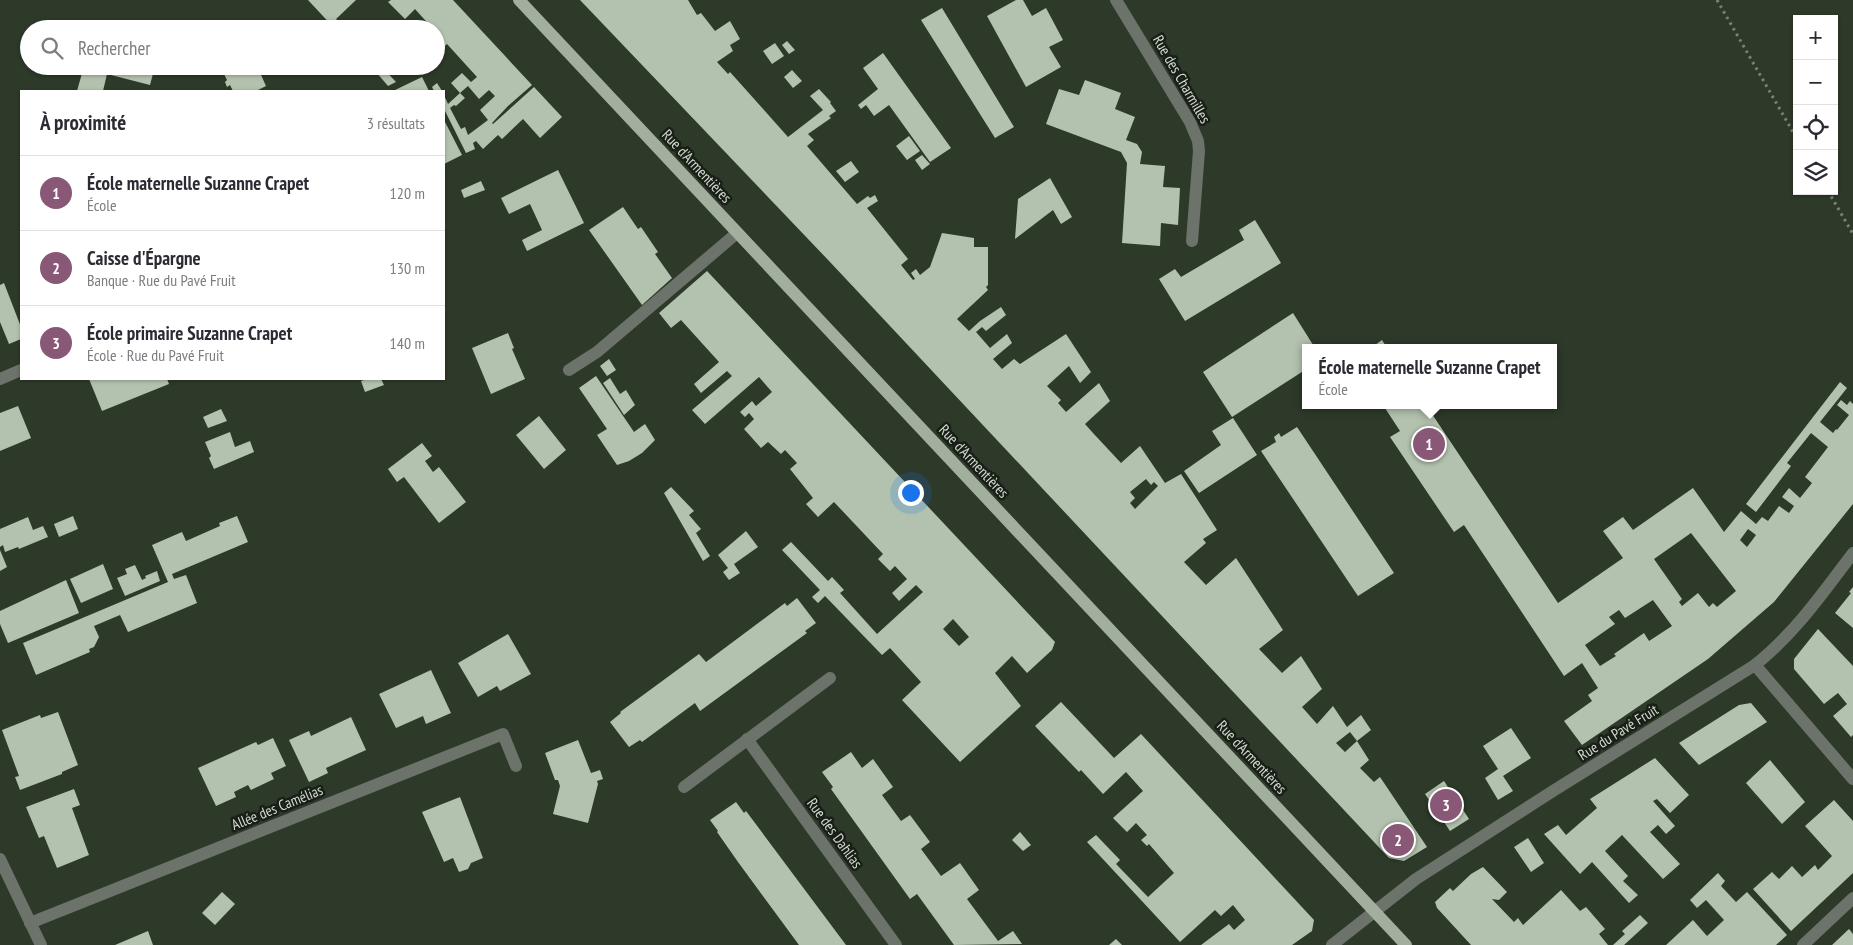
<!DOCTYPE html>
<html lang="fr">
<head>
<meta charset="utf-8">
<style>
  :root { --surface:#fff; --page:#f7f7f7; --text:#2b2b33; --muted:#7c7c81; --line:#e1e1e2; --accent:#885876 }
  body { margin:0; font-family:"PT Sans Narrow",sans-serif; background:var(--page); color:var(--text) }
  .controls { position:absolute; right:15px; top:15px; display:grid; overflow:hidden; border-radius:0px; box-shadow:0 1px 4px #0004 }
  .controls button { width:45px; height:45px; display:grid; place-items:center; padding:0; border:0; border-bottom:1px solid var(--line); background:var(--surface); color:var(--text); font:25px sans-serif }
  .you { position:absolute; left:910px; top:492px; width:18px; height:18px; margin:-12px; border:4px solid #fff; border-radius:50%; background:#1a73e8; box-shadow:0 0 0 8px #1a73e833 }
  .badge { display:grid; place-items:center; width:32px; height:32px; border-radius:50%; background:var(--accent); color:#fff; font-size:16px; font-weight:700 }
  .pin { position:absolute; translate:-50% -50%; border:2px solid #fff; box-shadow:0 1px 5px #0006 }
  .popup { position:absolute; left:1302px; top:344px; width:255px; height:65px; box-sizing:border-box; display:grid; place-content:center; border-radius:0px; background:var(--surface); filter:drop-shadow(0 1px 4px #0005); font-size:16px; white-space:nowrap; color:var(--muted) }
  .popup b { font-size:19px; color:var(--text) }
  .popup::after { content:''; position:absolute; left:50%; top:100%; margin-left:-10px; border:10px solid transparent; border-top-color:var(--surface) }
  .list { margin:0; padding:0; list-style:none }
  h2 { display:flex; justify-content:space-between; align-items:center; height:65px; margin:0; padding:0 20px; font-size:21px }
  h2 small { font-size:16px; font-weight:400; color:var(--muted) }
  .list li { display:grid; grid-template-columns:32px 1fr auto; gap:15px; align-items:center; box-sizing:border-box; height:75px; padding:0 20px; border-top:1px solid var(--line) }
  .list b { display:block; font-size:19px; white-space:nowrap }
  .list p { margin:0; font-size:16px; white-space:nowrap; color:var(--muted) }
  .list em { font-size:16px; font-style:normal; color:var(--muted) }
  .icon { flex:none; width:28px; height:28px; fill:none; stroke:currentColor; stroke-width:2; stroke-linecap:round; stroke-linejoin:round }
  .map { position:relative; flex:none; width:1853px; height:945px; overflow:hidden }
  .search { position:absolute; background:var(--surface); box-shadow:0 1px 4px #0004; left:20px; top:20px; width:425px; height:55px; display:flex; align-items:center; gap:12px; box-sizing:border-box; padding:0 18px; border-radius:28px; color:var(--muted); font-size:19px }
  .panel { position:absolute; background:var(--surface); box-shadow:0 1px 4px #0004; left:20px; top:90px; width:425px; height:290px; border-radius:0px }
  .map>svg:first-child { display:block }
  .building { fill:#b3c2ae; fill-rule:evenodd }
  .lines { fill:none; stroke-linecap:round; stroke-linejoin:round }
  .path { stroke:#798375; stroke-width:3; stroke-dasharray:2.5 4; stroke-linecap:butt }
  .minor { stroke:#6c736a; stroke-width:12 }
  .major { stroke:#a2af9e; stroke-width:12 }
  .labels { text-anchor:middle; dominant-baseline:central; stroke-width:5; stroke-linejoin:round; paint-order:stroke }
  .street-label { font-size:15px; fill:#d3dbd0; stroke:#191f17 }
</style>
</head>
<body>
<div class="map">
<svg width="1853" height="945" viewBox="0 0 1853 945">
  <rect width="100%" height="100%" fill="#2d3929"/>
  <g class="building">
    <path d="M308 0H356L336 19 346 29H335Z"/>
    <path d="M391 0H453L532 85 508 106 492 123 493 124 534 87 562 117 540 138 523 119 502 139 498 135 483 149 476 141 473 143 475 149 466 153 444 109V95L448 104 460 93 451 83 462 73 471 82 477 77 447 44 436 54V29H433L415 9 405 19 388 2ZM468 86 479 99 489 90 495 96 480 110 488 120 468 135 465 127 461 129 450 108 454 105 456 106 465 98 460 93Z"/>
    <path d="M580 0H688L697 15 701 13 715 31 730 21 740 39 730 45 733 51 717 62 728 74 730 72 788 137 823 110 810 96 819 89 831 102 830 103 836 111 829 116 831 118 808 134 814 140 807 146 857 204 868 196 870 198 875 195 878 201 867 208 908 259 901 265 913 280 915 279 911 273 916 269 920 275 930 267 942 233 974 238V247H988V285L986 287 988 290 957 319 969 331 980 321 1001 307 1006 315 986 331 982 327 976 332 990 348 1007 334 1012 343 993 359 1002 369 1014 359 1020 364 1066 334 1091 372 1080 383 1069 366 1047 386 1061 400 1058 403 1066 412 1099 383 1110 401 1085 424 1093 433 1121 463 1140 446 1165 483 1181 474 1217 530 1203 539 1206 543 1184 562 1206 585 1236 558 1283 630 1259 649 1282 673 1301 656 1322 689 1302 707 1317 724 1333 706 1347 727 1361 715 1371 730 1357 741 1350 732 1336 743 1345 752 1357 741 1369 760 1360 768 1374 782 1380 777 1427 847 1404 861 1389 858 830 262ZM1146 479 1151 485 1154 482 1158 486 1135 509 1130 503 1135 498 1130 492Z"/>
    <path d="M1016 0H1023L1032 16 1046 8 1063 40 1049 47 1061 67 1026 87 987 16Z"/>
    <path d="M942 8 1014 127 995 138 921 20Z"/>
    <path d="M235 22 238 29H222Z"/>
    <path d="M787 41 795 50 789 54 782 45Z"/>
    <path d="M775 43 784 56 772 64 763 51Z"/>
    <path d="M883 53 951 148 930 162 889 105 874 116 866 105 861 109 858 105 878 89 863 68Z"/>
    <path d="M84 66H155L150 85 107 74 103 91H77Z"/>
    <path d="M220 66H257L266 86 256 91H233L230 85 227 87 225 82 227 80Z"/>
    <path d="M371 66H381L396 82 388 86Z"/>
    <path d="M792 70 802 81 793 88 784 77Z"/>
    <path d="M422 77 429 91H393Z"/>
    <path d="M1085 80 1121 93 1115 109 1135 117 1126 140 1137 144 1142 152 1140 164 1165 166 1163 187 1180 188 1178 225 1161 223 1160 246 1122 243 1127 163 1121 152 1046 124 1059 89 1079 95Z"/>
    <path d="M437 83 442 91H434L432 87Z"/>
    <path d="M444 120 462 155 444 164Z"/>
    <path d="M909 136 920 151 907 160 896 146Z"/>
    <path d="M922 155 930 164 922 170 915 160Z"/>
    <path d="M851 161 859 172 845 182 836 171Z"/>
    <path d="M558 170 584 223 527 251 522 240 542 230 530 204 509 214 501 198Z"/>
    <path d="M1050 178 1072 217 1061 224 1053 210 1015 239 1018 199Z"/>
    <path d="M481 181 485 190 464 198 461 190Z"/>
    <path d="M623 207 638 229 641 227 658 252 655 254 672 278 642 305 589 230Z"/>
    <path d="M1255 220 1281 263 1185 321 1159 279 1175 269 1181 277 1244 240 1239 230Z"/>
    <path d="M707 271 1055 642 1052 650 1027 673 1012 656 995 673 1021 706 960 762 902 700 921 682 890 648 882 655 825 596 818 603 812 597 820 590 782 550 791 542 828 581 832 577 844 590 840 593 877 634 923 592 916 585 899 601 892 593 907 579 895 566 890 571 878 559 883 554 834 502 818 517 806 504 813 498 790 469 797 463 785 450 781 454 768 442 761 448 744 429 754 419 749 413 745 417 740 412 752 401 756 406 772 392 759 377 705 424 692 410 732 376 727 371 701 393 694 384 719 362 681 320 671 328 659 313ZM953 619 969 637 959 646 943 629Z"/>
    <path d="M4 283 21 327V339L9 344 0 322V285Z"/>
    <path d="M1293 313 1315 348H1305V370L1232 417 1203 372Z"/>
    <path d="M508 333 514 348 512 349 525 379 491 394 472 348Z"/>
    <path d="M1382 340 1387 348H1371Z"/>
    <path d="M609 359 616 370 607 376 600 366Z"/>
    <path d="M596 376 634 432 645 424 655 440 642 453 629 461 617 465 597 435 607 429 579 388Z"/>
    <path d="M610 378 620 394 626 390 635 405 624 415 603 383Z"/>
    <path d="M89 379H167L169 384 102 411Z"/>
    <path d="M367 379H381L384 385 365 392 361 381Z"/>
    <path d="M1840 382 1847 388 1820 422 1833 433 1836 429 1837 430 1849 415 1837 405 1841 400 1847 405 1850 401 1853 404V504L1774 602 1708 659 1582 745 1564 721 1592 701 1588 695 1598 688 1582 663 1564 676 1464 525 1454 532 1390 437 1400 431 1383 405H1426L1558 603 1623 558 1603 531 1623 517 1633 530 1693 488 1724 532 1741 511 1756 524 1762 517 1768 521 1779 506 1789 513 1794 506 1782 497 1789 488 1800 498 1812 483 1805 477 1828 447 1811 433 1787 463 1791 466 1756 512 1746 504ZM1748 529 1756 535 1747 547 1740 540ZM1691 533 1736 591 1717 607 1713 603 1709 607 1698 593 1682 606 1679 602 1682 599 1654 559ZM1653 600 1672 626 1649 641 1644 633 1614 654 1616 656 1600 666 1585 645 1615 624 1609 617 1619 610 1625 618Z"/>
    <path d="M18 406 31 438 0 451V413Z"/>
    <path d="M221 409 227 421 208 428 203 417Z"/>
    <path d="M539 416 566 450 544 469 516 435Z"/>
    <path d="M1233 418 1257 455 1199 493 1184 471 1221 445 1212 431Z"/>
    <path d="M1297 427 1394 573 1358 596 1261 451 1276 442 1274 437 1279 433 1281 437Z"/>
    <path d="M230 432 235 447 250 441 254 452 214 469 209 458 211 456 205 442Z"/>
    <path d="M422 443 432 456 425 461 433 472 439 467 466 502 439 523 404 477 397 482 388 469Z"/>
    <path d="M671 487 694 511 689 515 701 529 696 533 710 556 703 561 664 493Z"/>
    <path d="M73 516 78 529 59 537 54 524Z"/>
    <path d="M237 516 248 542 172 574 174 579 186 575 197 603 128 632 120 615 94 626 99 637 94 647 89 649 90 652 36 675 23 643 168 582 152 545 182 532 186 541 220 526 219 523Z"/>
    <path d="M28 517 33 530 43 526 48 537 19 549 18 547 5 552 3 545 0 547V529Z"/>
    <path d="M746 531 758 547 734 564 740 573 729 580 723 572 728 568 718 555Z"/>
    <path d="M0 550 7 567 0 571Z"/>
    <path d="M103 564 113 589 81 603 70 579Z"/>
    <path d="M135 565 142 580 146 578 145 576 157 571 160 581 125 596 117 578 127 574 125 569Z"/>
    <path d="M66 580 79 613 8 643 0 624V611Z"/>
    <path d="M1853 587V628L1835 613 1851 593 1849 592Z"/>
    <path d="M797 598 816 623 805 631 807 633 700 711 695 703 642 742 640 740 629 747 610 722 621 713 620 712 699 654 706 662 785 603 787 606Z"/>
    <path d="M1818 629 1853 666V735L1851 737 1833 716 1847 704 1838 693 1824 704 1794 669V659Z"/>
    <path d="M508 634 531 674 500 691 497 686 478 697 458 663Z"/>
    <path d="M431 670 451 713 426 724 423 716 396 728 379 694Z"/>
    <path d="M1061 702 1114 758 1141 734 1314 920 1312 931 1292 945H1201L1229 924 1234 930 1245 920 1233 905 1221 916 1215 910 1180 942 1087 842 1096 835 1120 860 1116 864 1148 897 1174 873 1149 844 1147 846 1141 840 1147 835 1136 823 1127 832 1113 818 1143 791 1126 772 1103 794 1081 770 1079 772 1035 726Z"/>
    <path d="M1751 703 1767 722 1699 765 1679 743 1739 705Z"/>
    <path d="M58 712 78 765 62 772V774L20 790 15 777 19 776 2 730 40 715 41 718Z"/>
    <path d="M351 717 366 750 326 768 328 773 309 782 289 740 309 731 311 736Z"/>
    <path d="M1511 728 1531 758 1503 776 1513 791 1498 800 1485 778 1498 769 1483 746Z"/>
    <path d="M273 738 286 766 271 773 274 779 251 790 248 785 234 792 236 797 216 806 198 768 256 742 258 745Z"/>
    <path d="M578 740 591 773 600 770 603 779 597 781 598 784 588 823 553 814 560 786 558 780H555L545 753Z"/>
    <path d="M851 752 862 768 873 759 893 787 882 795 901 821 910 815 930 842 921 849 941 876 960 863 979 890 967 899 998 941 1013 931 1022 944 954 945 917 894 910 899 831 789 833 787 822 772Z"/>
    <path d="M1655 758 1689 795 1670 813 1657 799 1653 801 1675 826 1666 834 1658 825 1650 832 1680 864 1663 879 1622 835 1605 851 1628 876 1623 881 1638 895 1629 903 1592 862 1580 874 1544 834 1558 825 1566 835 1597 808 1590 799Z"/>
    <path d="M1770 760 1805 802 1782 824 1746 783Z"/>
    <path d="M1444 781 1469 819 1450 831 1425 794Z"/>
    <path d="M74 789 80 805 72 808 89 855 57 868 44 836 39 838 26 807Z"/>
    <path d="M460 797 483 858 471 863 468 869 459 872 453 858 444 862 422 812Z"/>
    <path d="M1834 800 1853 821V873L1791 931 1753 889 1772 872 1779 879 1792 866 1802 877 1815 865 1818 870 1832 856 1805 826Z"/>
    <path d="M736 802 744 813 746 811 846 945H799L738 862 717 832 718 831 710 820Z"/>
    <path d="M1020 832 1031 845 1023 851 1012 840Z"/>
    <path d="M1528 838 1544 863 1531 872 1514 847Z"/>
    <path d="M1483 867 1507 892 1499 900 1492 899 1514 922 1518 918 1523 925 1561 890 1580 911 1586 907 1605 929 1599 934 1608 945H1471L1437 908 1435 902 1450 888 1453 891 1471 874Z"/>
    <path d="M1718 873 1725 881 1721 886 1736 902 1747 892 1787 935 1776 945H1666L1693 920 1707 936 1724 920 1706 900 1697 908 1690 900Z"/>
    <path d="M222 892 235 904 215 925 202 913Z"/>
    <path d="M1640 915 1648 923 1624 945H1613L1625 934 1622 931Z"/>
    <path d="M1849 929 1853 934V945H1832Z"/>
    <path d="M148 931 153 945H115Z"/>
    <path d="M1116 939 1122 945H1109Z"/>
  </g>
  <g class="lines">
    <g class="path">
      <path d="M1717 0 1797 139"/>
      <path d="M1828 191 1853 234"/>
    </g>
    <g class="minor">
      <path d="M1116 0 1190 122 1198 141 1199 151 1192 241"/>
      <path d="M569 370 597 352 737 233"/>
      <path d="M0 379 21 370"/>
      <path d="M1755 665 1853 779"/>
      <path d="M747 739 896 945"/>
      <path d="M684 787 830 678"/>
      <path d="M0 859 41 945"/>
      <path d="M30 923 503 734 516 766"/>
      <path d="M1332 945 1416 879 1553 791 1755 665C1794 634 1823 593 1853 553"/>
      <path d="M1803 945 1853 898"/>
    </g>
    <path class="major" d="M519 0 1406 945"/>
  </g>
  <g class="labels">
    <g class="street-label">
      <text transform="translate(1182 79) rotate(60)">Rue des Charmilles</text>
      <text transform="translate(697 166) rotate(47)">Rue d'Armentières</text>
      <text transform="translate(974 461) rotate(47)">Rue d'Armentières</text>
      <text transform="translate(1618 732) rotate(-32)">Rue du Pavé Fruit</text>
      <text transform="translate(1252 757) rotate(47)">Rue d'Armentières</text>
      <text transform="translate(277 807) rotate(-22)">Allée des Camélias</text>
      <text transform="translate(835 833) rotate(54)">Rue des Dahlias</text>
    </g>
  </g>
</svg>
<div class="controls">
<button>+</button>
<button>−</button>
<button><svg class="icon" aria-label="locate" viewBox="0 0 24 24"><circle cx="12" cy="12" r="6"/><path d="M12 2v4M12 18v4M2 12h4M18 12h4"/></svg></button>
<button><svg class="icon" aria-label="layers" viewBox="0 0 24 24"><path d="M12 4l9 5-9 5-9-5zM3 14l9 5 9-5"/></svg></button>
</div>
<div class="you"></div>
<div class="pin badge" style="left:1429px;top:444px">1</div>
<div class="popup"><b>École maternelle Suzanne Crapet</b>École</div>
<div class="pin badge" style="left:1398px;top:840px">2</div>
<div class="pin badge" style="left:1446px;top:805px">3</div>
<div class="search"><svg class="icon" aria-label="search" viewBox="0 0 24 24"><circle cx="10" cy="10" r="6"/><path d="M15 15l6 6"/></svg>Rechercher</div>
<section class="panel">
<h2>À proximité<small>3 résultats</small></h2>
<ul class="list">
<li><span class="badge">1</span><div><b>École maternelle Suzanne Crapet</b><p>École</p></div><em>120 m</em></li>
<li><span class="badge">2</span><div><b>Caisse d'Épargne</b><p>Banque · Rue du Pavé Fruit</p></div><em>130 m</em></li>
<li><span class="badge">3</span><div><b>École primaire Suzanne Crapet</b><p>École · Rue du Pavé Fruit</p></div><em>140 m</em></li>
</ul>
</section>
</div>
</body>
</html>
